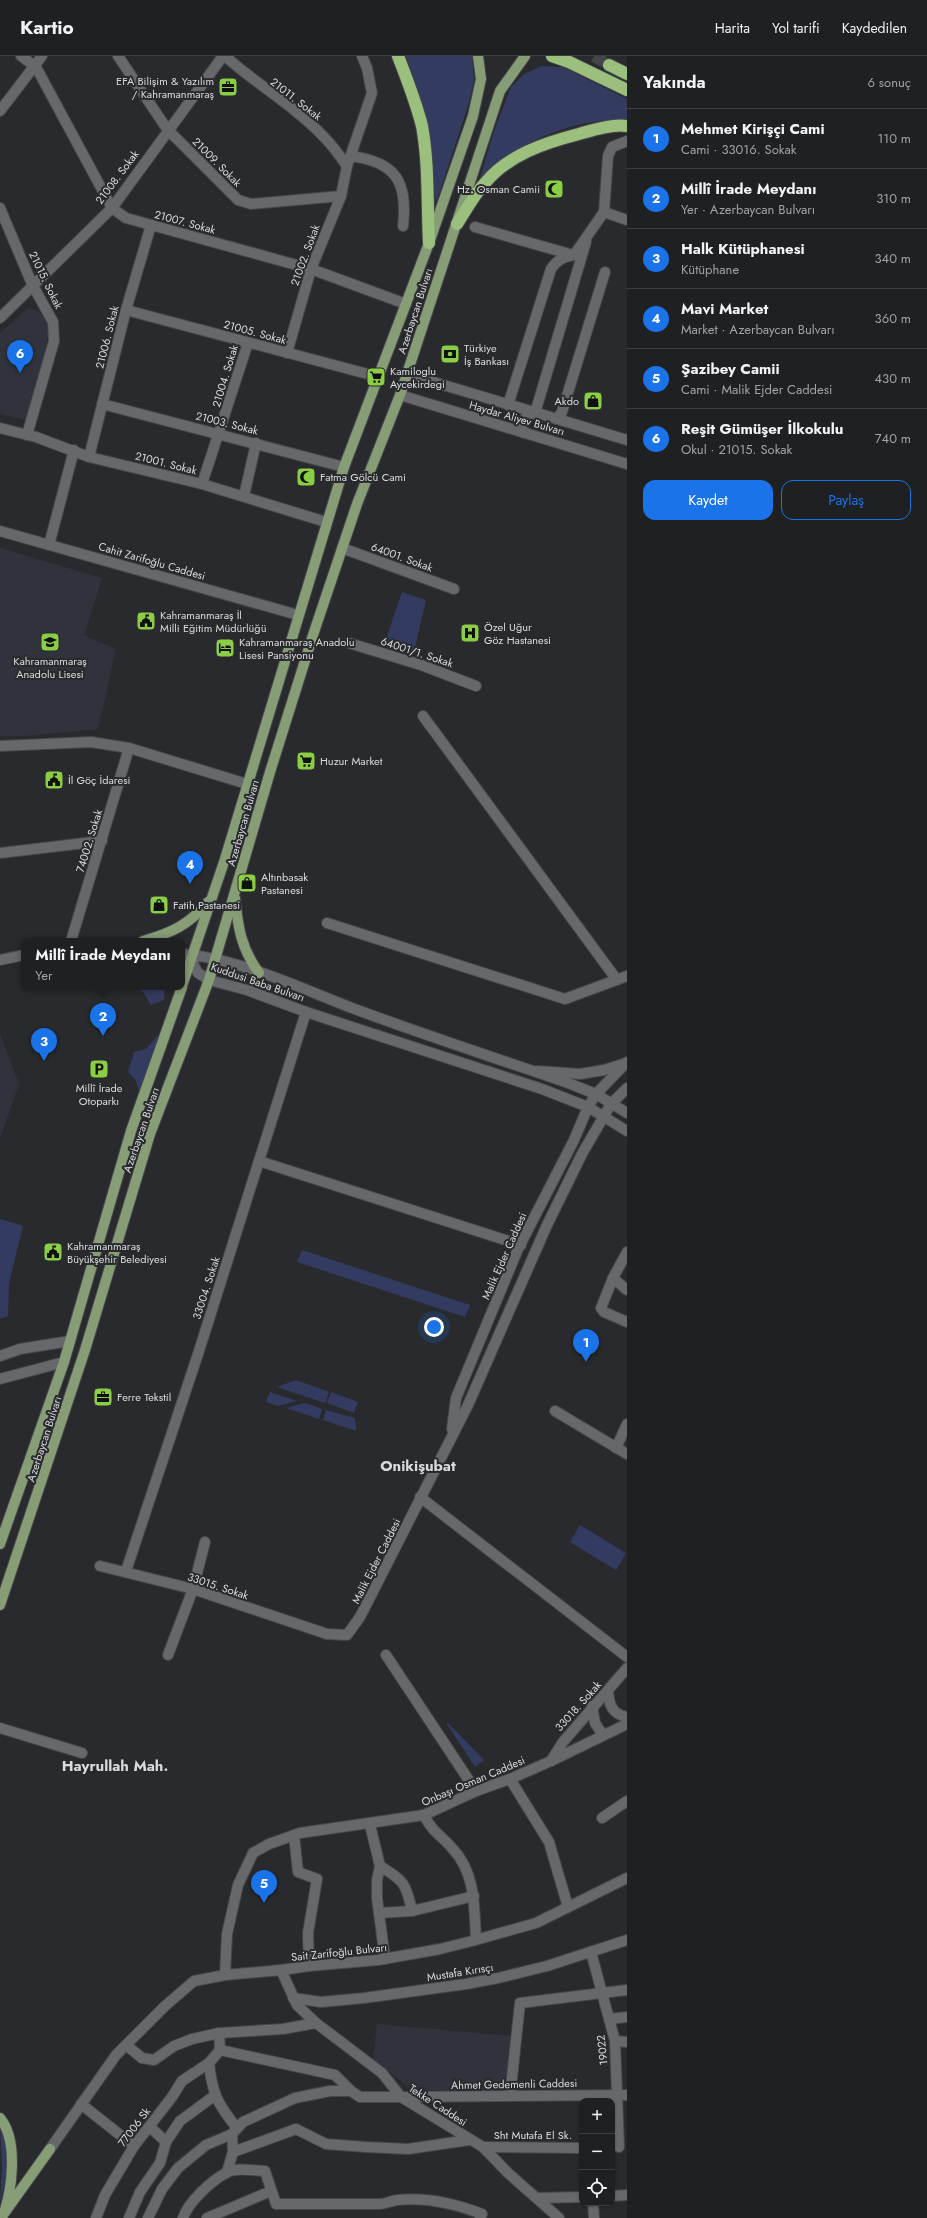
<!DOCTYPE html>
<html lang="tr">
<head>
<meta charset="utf-8">
<style>
  :root { --surface:#1f2022; --page:#27282a; --text:#f1f3f6; --muted:#a1a3a5; --line:#3c3e40; --accent:#1a73e8 }
  body { margin:0; font-family:Jost,sans-serif; background:var(--page); color:var(--text) }
  .controls { position:absolute; right:12px; bottom:12px; display:grid; overflow:hidden; border-radius:8px; box-shadow:0 1px 3px #0004 }
  .controls button { width:36px; height:36px; display:grid; place-items:center; padding:0; border:0; border-bottom:1px solid var(--line); background:var(--surface); color:var(--text); font:20px sans-serif }
  .you { position:absolute; left:434px; top:1271px; width:14px; height:14px; margin:-10px; border:3px solid #fff; border-radius:50%; background:#1a73e8; box-shadow:0 0 0 6px #1a73e833 }
  .badge { display:grid; place-items:center; width:26px; height:26px; border-radius:50%; background:var(--accent); color:#fff; font-size:13px; font-weight:700 }
  .pin { position:absolute; translate:-50% -33px; filter:drop-shadow(0 1px 2px #0008) }
  .pin::after { content:''; position:absolute; top:21px; width:14px; height:12px; background:inherit; clip-path:polygon(0 0,100% 0,50% 100%) }
  .popup { position:absolute; left:21px; top:882px; width:164px; height:52px; box-sizing:border-box; display:grid; place-content:center; border-radius:8px; background:var(--surface); filter:drop-shadow(0 1px 3px #0005); font-size:13px; white-space:nowrap; color:var(--muted) }
  .popup b { font-size:15px; color:var(--text) }
  .popup::after { content:''; position:absolute; left:50%; top:100%; margin-left:-8px; border:8px solid transparent; border-top-color:var(--surface) }
  .list { margin:0; padding:0; list-style:none }
  h2 { display:flex; justify-content:space-between; align-items:center; height:52px; margin:0; padding:0 16px; font-size:17px }
  h2 small { font-size:13px; font-weight:400; color:var(--muted) }
  .list li { display:grid; grid-template-columns:26px 1fr auto; gap:12px; align-items:center; box-sizing:border-box; height:60px; padding:0 16px; border-top:1px solid var(--line) }
  .list b { display:block; font-size:15px; white-space:nowrap }
  .list p { margin:0; font-size:13px; white-space:nowrap; color:var(--muted) }
  .list em { font-size:13px; font-style:normal; color:var(--muted) }
  .actions { display:flex; gap:8px; padding:12px 16px }
  .actions a { flex:1; padding:9px 0; border:1px solid var(--accent); border-radius:12px; text-align:center; font-size:14px; color:var(--accent) }
  .actions .main { background:var(--accent); color:#fff }
  .icon { flex:none; width:22px; height:22px; fill:none; stroke:currentColor; stroke-width:2; stroke-linecap:round; stroke-linejoin:round }
  .map { position:relative; flex:none; width:627px; height:2162px; overflow:hidden }
  header { display:flex; align-items:center; gap:24px; box-sizing:border-box; height:56px; padding:0 20px; background:var(--surface); border-bottom:1px solid var(--line) }
  header strong { font-size:19px }
  nav { display:flex; gap:22px; margin-inline-start:auto; font-size:14px }
  main { display:flex }
  aside { flex:1; background:var(--surface) }
  .map>svg:first-child { display:block }
  .built { fill:#31333c }
  .green { fill:#343b60 }
  .lines { fill:none; stroke-linecap:round; stroke-linejoin:round }
  .highway-tunnel { stroke:#444547; stroke-width:12; stroke-dasharray:12 6; stroke-linecap:butt }
  .street-casing { stroke:#46474a; stroke-width:12 }
  .secondary-casing { stroke:#46474a; stroke-width:12 }
  .primary-casing { stroke:#46474a; stroke-width:12 }
  .highway-casing { stroke:#46474a; stroke-width:14 }
  .street { stroke:#67686c; stroke-width:10 }
  .secondary { stroke:#67686c; stroke-width:10 }
  .primary { stroke:#869d76; stroke-width:10 }
  .highway { stroke:#9bc07d; stroke-width:12 }
  .labels { text-anchor:middle; dominant-baseline:central; stroke-width:4; stroke-linejoin:round; paint-order:stroke }
  .poi-label { font-size:11px; fill:#dadbdd; stroke:#292a2d; text-anchor:start }
  .street-label { font-size:11px; fill:#dadbdd; stroke:#292a2d }
  .district-label { font-size:15px; font-weight:bold; fill:#dadbdd; stroke:#292a2d }
</style>
</head>
<body>
<header>
<strong>Kartio</strong>
<nav><a>Harita</a><a>Yol tarifi</a><a>Kaydedilen</a></nav>
</header>
<main>
<div class="map">
<svg width="627" height="2162" viewBox="0 0 627 2162">
  <rect width="100%" height="100%" fill="#292a2d"/>
  <g class="built">
    <path d="M28 252 48 259 50 270 31 365 0 358V277Z"/>
    <path d="M0 492 102 522 84 579 116 593 98 673 26 680H0Z"/>
    <path d="M0 978 19 1028 0 1083Z"/>
    <path d="M377 1968 513 1980 506 2035 412 2034 373 2003Z"/>
  </g>
  <g class="green">
    <path d="M406 0H472L474 25 468 50 436 147C430 94 425 49 406 0Z"/>
    <path d="M542 10 563 11 627 43V63C573 63 515 85 479 126L493 78 511 31 524 18Z"/>
    <path d="M402 536 426 544 414 596 385 586Z"/>
    <path d="M134 931H165L164 944 151 949 143 936Z"/>
    <path d="M159 978 140 1041 136 1024 128 1016 134 996 146 993Z"/>
    <path d="M0 1163 23 1170 9 1227 8 1260 0 1263Z"/>
    <path d="M302 1194 470 1249 465 1261 297 1206Z"/>
    <path d="M296 1324 329 1336 325 1347 277 1331Z"/>
    <path d="M270 1336 297 1345 278 1350 266 1346Z"/>
    <path d="M331 1336 358 1346 354 1357 327 1347Z"/>
    <path d="M305 1347 322 1353 319 1363 286 1352Z"/>
    <path d="M326 1354 355 1362 356 1375 323 1364Z"/>
    <path d="M580 1469 626 1497 616 1514 570 1486Z"/>
    <path d="M448 1667 484 1704 475 1711 447 1668Z"/>
    <path d="M0 2068C10 2097 8 2117 0 2147L2 2112Z"/>
  </g>
  <g class="lines">
    <path class="highway-tunnel" d="M594 0 609 9"/>
    <defs>
      <g id="street">
        <path d="M21 0 36 11 112 152 126 162 311 213 406 248"/>
        <path d="M118 0 167 73 238 144 251 148 341 140"/>
        <path d="M225 0C256 28 296 51 324 81 333 90 340 100 347 110"/>
        <path d="M0 55 42 0"/>
        <path d="M351 100C396 106 408 126 403 170"/>
        <path d="M0 152 32 228 53 266 54 285 27 379"/>
        <path d="M604 156 627 164"/>
        <path d="M475 171 573 199"/>
        <path d="M126 254 379 321"/>
        <path d="M0 262 112 152 223 0"/>
        <path d="M287 297 311 213 341 140 347 110 372 37 367 12 362 0"/>
        <path d="M102 348 344 411"/>
        <path d="M508 349 551 213C557 204 563 201 574 199L604 156 608 100 612 91 627 85"/>
        <path d="M557 363 562 356 605 216"/>
        <path d="M0 372 36 381 89 401 202 428 326 466"/>
        <path d="M524 377 523 370 526 361 535 357 586 186"/>
        <path d="M89 401 126 254 151 169"/>
        <path d="M202 428 248 287"/>
        <path d="M244 440 256 387"/>
        <path d="M49 489 74 394"/>
        <path d="M342 492 454 533"/>
        <path d="M349 587 421 609 476 630"/>
        <path d="M423 660 617 924"/>
        <path d="M0 797 102 785"/>
        <path d="M327 867 565 943 627 920"/>
        <path d="M71 885 129 692"/>
        <path d="M537 1015 580 1018 604 1014 626 1007"/>
        <path d="M259 1105 521 1189"/>
        <path d="M627 1196 613 1222 627 1234"/>
        <path d="M613 1222 601 1252 604 1256 627 1266"/>
        <path d="M555 1355 627 1398"/>
        <path d="M616 1392 627 1368"/>
        <path d="M420 1441 627 1601"/>
        <path d="M100 1510 193 1533 327 1578"/>
        <path d="M126 1515 199 1295 306 956"/>
        <path d="M168 1599 193 1533 205 1486"/>
        <path d="M386 1599 476 1735"/>
        <path d="M608 1635C609 1649 612 1658 627 1661"/>
        <path d="M592 1650 595 1667 603 1679"/>
        <path d="M0 1672 82 1697"/>
        <path d="M551 1705 563 1686 627 1612"/>
        <path d="M510 1723 549 1786 568 1851"/>
        <path d="M424 1759C432 1776 441 1779 452 1792 476 1817 474 1851 476 1883"/>
        <path d="M602 1762 627 1745"/>
        <path d="M370 1769 380 1810 377 1824V1842L385 1903"/>
        <path d="M294 1779 298 1816 317 1823 308 1877 309 1910"/>
        <path d="M253 1797 269 1788 300 1777 424 1759 476 1735 510 1723 551 1705 627 1668"/>
        <path d="M380 1810C404 1825 406 1827 412 1855"/>
        <path d="M379 1857 412 1855 474 1840"/>
        <path d="M591 1896 615 1985 619 2091"/>
        <path d="M281 1914 309 1910 378 1904 440 1893 472 1885 536 1867 627 1822"/>
        <path d="M293 1942 321 1946 364 1942 466 1928 498 1922 547 1910 627 1884"/>
        <path d="M609 1963 627 1961"/>
        <path d="M219 1977 220 1994 209 2007C212 2037 218 2049 237 2072"/>
        <path d="M615 1985 627 1986"/>
        <path d="M126 1989 142 2002 154 2004 174 1990 192 1983 219 1977 283 1973 316 1967"/>
        <path d="M220 1994 335 2019 351 2035"/>
        <path d="M510 2040 520 1947 627 1934"/>
        <path d="M81 2048 134 2090"/>
        <path d="M150 2071 166 2086"/>
        <path d="M483 2091 582 2092"/>
        <path d="M233 2096 296 2073 326 2088 366 2091 408 2093 469 2084"/>
        <path d="M227 2116 233 2096 232 2078"/>
        <path d="M612 2140 627 2139"/>
        <path d="M537 2142 582 2141"/>
        <path d="M593 2147 594 2162"/>
        <path d="M96 2162 105 2139 134 2090 172 2041 182 2025 209 2007"/>
        <path d="M129 2162 140 2136 160 2107 166 2086 180 2065 214 2040"/>
        <path d="M148 2162 162 2133 178 2112 206 2089 232 2078 243 2066 295 2042 330 2035H351L360 2041H401"/>
        <path d="M183 2162C188 2146 213 2123 228 2116 237 2111 255 2115 265 2115L276 2148H380C387 2148 392 2144 398 2144 427 2141 456 2148 482 2158L480 2162"/>
        <path d="M207 2162 271 2135"/>
      </g>
      <g id="secondary">
        <path d="M407 318 627 384"/>
        <path d="M400 339 627 408"/>
        <path d="M0 475 298 559"/>
        <path d="M0 690 91 686 129 692 247 728"/>
        <path d="M182 898C237 902 300 932 352 952 424 979 496 1002 568 1027L596 1038 627 1057"/>
        <path d="M192 899 194 910 198 917 209 924 247 934 306 956 542 1033 588 1051 627 1075"/>
        <path d="M0 904 24 899"/>
        <path d="M0 1300 20 1293 70 1285"/>
        <path d="M0 1323 64 1306"/>
        <path d="M452 1373 456 1342 518 1193 574 1084 588 1051 596 1038 627 1006"/>
        <path d="M327 1578 347 1579 360 1561 468 1349 547 1169 583 1096 611 1048 627 1032"/>
        <path d="M225 1919 227 1878 238 1829 253 1797"/>
        <path d="M401 2041 627 2039"/>
        <path d="M50 2093 116 1999 165 1950 194 1925 225 1919 281 1914 297 1949 316 1967 382 2017 401 2041 483 2091 508 2117 559 2162"/>
      </g>
      <g id="primary">
        <path d="M235 842C238 872 241 892 259 917"/>
        <path d="M143 885C171 877 189 869 208 846"/>
        <path d="M182 930 225 803 344 411 429 187 473 60 481 23 478 0"/>
        <path d="M0 1488 64 1306 131 1075 182 931"/>
        <path d="M0 1549 85 1294 150 1078 209 924 270 716 314 576 357 448 400 339 500 35 525 0"/>
        <path d="M0 2062C19 2085 12 2137 2 2162"/>
        <path d="M5 2156 50 2093"/>
      </g>
      <g id="highway">
        <path d="M398 0C407 23 416 46 422 70 429 108 427 149 429 187"/>
        <path d="M552 0 569 6 627 34"/>
        <path d="M609 9 627 18"/>
        <path d="M457 168C466 154 474 139 485 127 508 99 544 87 579 78 593 74 612 68 627 70"/>
      </g>
    </defs>
    <use href="#street" class="street-casing"/>
    <use href="#secondary" class="secondary-casing"/>
    <use href="#primary" class="primary-casing"/>
    <use href="#highway" class="highway-casing"/>
    <use href="#street" class="street"/>
    <use href="#secondary" class="secondary"/>
    <use href="#primary" class="primary"/>
    <use href="#highway" class="highway"/>
  </g>
  <defs>
    <symbol id="office-square" viewBox="-11 -11 22 22"><rect x="-9" y="-9" width="18" height="18" rx="4" fill="#8bce46" stroke="#292a2d"/><path d="M-6-3h4V-5.5h4V-3h4V5H-6ZM-1-4.5V-3h2v-1.5ZM-6 0V1H6V0Z" fill="#111"/></symbol>
    <symbol id="mosque-square" viewBox="-11 -11 22 22"><rect x="-9" y="-9" width="18" height="18" rx="4" fill="#8bce46" stroke="#292a2d"/><path d="M3.5-4.9A6 6 0 1 0 3.5 4.9A5 5 0 1 1 3.5-4.9Z" fill="#111"/></symbol>
    <symbol id="bank-square" viewBox="-11 -11 22 22"><rect x="-9" y="-9" width="18" height="18" rx="4" fill="#8bce46" stroke="#292a2d"/><path d="M-6-4H6V4H-6ZM0-2.3a2.3 2.3 0 1 0 0 4.6a2.3 2.3 0 1 0 0-4.6Z" fill="#111"/></symbol>
    <symbol id="supermarket-square" viewBox="-11 -11 22 22"><rect x="-9" y="-9" width="18" height="18" rx="4" fill="#8bce46" stroke="#292a2d"/><path d="M-6-5.5h2.5l.6 2H6L4.5 2H-2.5L-4.4-4H-6ZM-1.5 3.2a1.3 1.3 0 1 0 .1 0ZM3 3.2a1.3 1.3 0 1 0 .1 0Z" fill="#111"/></symbol>
    <symbol id="shop-square" viewBox="-11 -11 22 22"><rect x="-9" y="-9" width="18" height="18" rx="4" fill="#8bce46" stroke="#292a2d"/><path d="M-5-2.5h2.3a2.7 3.5 0 0 1 5.4 0H5L5.5 6h-11ZM-1.5-2.5h3a1.5 2.3 0 0 0-3 0Z" fill="#111"/></symbol>
    <symbol id="civic-square" viewBox="-11 -11 22 22"><rect x="-9" y="-9" width="18" height="18" rx="4" fill="#8bce46" stroke="#292a2d"/><path d="M-.6-6.5H3V-4.5H.6V-3L4-1V1h2V6H-6V1h2V-1L-.6-3ZM-1.2 2.5V6h2.4V2.5Z" fill="#111"/></symbol>
    <symbol id="hospital-square" viewBox="-11 -11 22 22"><rect x="-9" y="-9" width="18" height="18" rx="4" fill="#8bce46" stroke="#292a2d"/><path d="M-5-5h3v3.5h4V-5h3V5h-3V1.5h-4V5h-3Z" fill="#111"/></symbol>
    <symbol id="school-square" viewBox="-11 -11 22 22"><rect x="-9" y="-9" width="18" height="18" rx="4" fill="#8bce46" stroke="#292a2d"/><path d="M0-5L7-2L0 1L-7-2ZM-4 1L0 2.5L4 1V4Q0 6-4 4Z" fill="#111"/></symbol>
    <symbol id="hotel-square" viewBox="-11 -11 22 22"><rect x="-9" y="-9" width="18" height="18" rx="4" fill="#8bce46" stroke="#292a2d"/><path d="M-6-4.5h1.5V1H6V5H4.5V3h-9V5H-6ZM-4 0a1.8 1.8 0 1 1 3.6 0ZM.5 0V-2.5h3Q6-2.5 6 0Z" fill="#111"/></symbol>
    <symbol id="parking-square" viewBox="-11 -11 22 22"><rect x="-9" y="-9" width="18" height="18" rx="4" fill="#8bce46" stroke="#292a2d"/><path d="M-3.5-5.5H1a3.5 3.5 0 0 1 0 7H-1V5.5H-3.5ZM-1-3.4V-.6H.8a1.4 1.4 0 0 0 0-2.8Z" fill="#111"/></symbol>
  </defs>
  <g fill-rule="evenodd">
    <use href="#office-square" x="217" y="20" width="22" height="22"/>
    <use href="#mosque-square" x="543" y="122" width="22" height="22"/>
    <use href="#bank-square" x="439" y="287" width="22" height="22"/>
    <use href="#supermarket-square" x="365" y="310" width="22" height="22"/>
    <use href="#shop-square" x="582" y="334" width="22" height="22"/>
    <use href="#mosque-square" x="295" y="410" width="22" height="22"/>
    <use href="#civic-square" x="135" y="554" width="22" height="22"/>
    <use href="#hospital-square" x="459" y="566" width="22" height="22"/>
    <use href="#school-square" x="39" y="575" width="22" height="22"/>
    <use href="#hotel-square" x="214" y="581" width="22" height="22"/>
    <use href="#supermarket-square" x="295" y="694" width="22" height="22"/>
    <use href="#civic-square" x="43" y="713" width="22" height="22"/>
    <use href="#shop-square" x="236" y="816" width="22" height="22"/>
    <use href="#shop-square" x="148" y="838" width="22" height="22"/>
    <use href="#parking-square" x="88" y="1002" width="22" height="22"/>
    <use href="#civic-square" x="42" y="1185" width="22" height="22"/>
    <use href="#office-square" x="92" y="1330" width="22" height="22"/>
  </g>
  <g class="labels">
    <g class="poi-label">
      <text x="214" y="25" text-anchor="end">EFA Bilişim &amp; Yazılım<tspan x="214" dy="13">/ Kahramanmaraş</tspan></text>
      <text x="540" y="133" text-anchor="end">Hz. Osman Camii</text>
      <text x="464" y="292">Türkiye<tspan x="464" dy="13">İş Bankası</tspan></text>
      <text x="390" y="315">Kamiloglu<tspan x="390" dy="13">Aycekirdegi</tspan></text>
      <text x="579" y="345" text-anchor="end">Akdo</text>
      <text x="320" y="421">Fatma Gölcü Cami</text>
      <text x="160" y="559">Kahramanmaraş İl<tspan x="160" dy="13">Milli Eğitim Müdürlüğü</tspan></text>
      <text x="484" y="571">Özel Uğur<tspan x="484" dy="13">Göz Hastanesi</tspan></text>
      <text x="239" y="586">Kahramanmaraş Anadolu<tspan x="239" dy="13">Lisesi Pansiyonu</tspan></text>
      <text x="50" y="605" text-anchor="middle">Kahramanmaraş<tspan x="50" dy="13">Anadolu Lisesi</tspan></text>
      <text x="320" y="705">Huzur Market</text>
      <text x="68" y="724">İl Göç İdaresi</text>
      <text x="261" y="821">Altınbasak<tspan x="261" dy="13">Pastanesi</tspan></text>
      <text x="173" y="849">Fatih Pastanesi</text>
      <text x="99" y="1032" text-anchor="middle">Millî İrade<tspan x="99" dy="13">Otoparkı</tspan></text>
      <text x="67" y="1190">Kahramanmaraş<tspan x="67" dy="13">Büyükşehir Belediyesi</tspan></text>
      <text x="117" y="1341">Ferre Tekstil</text>
    </g>
    <g class="street-label">
      <text transform="translate(296 43) rotate(38)">21011. Sokak</text>
      <text transform="translate(217 106) rotate(45)">21009. Sokak</text>
      <text transform="translate(117 121) rotate(-53)">21008. Sokak</text>
      <text transform="translate(185 166) rotate(15)">21007. Sokak</text>
      <text transform="translate(305 199) rotate(-70)">21002. Sokak</text>
      <text transform="translate(46 224) rotate(64)">21015. Sokak</text>
      <text transform="translate(415 255) rotate(-72)">Azerbaycan Bulvarı</text>
      <text transform="translate(255 276) rotate(15)">21005. Sokak</text>
      <text transform="translate(107 281) rotate(-76)">21006. Sokak</text>
      <text transform="translate(225 320) rotate(-73)">21004. Sokak</text>
      <text transform="translate(517 362) rotate(16)">Haydar Aliyev Bulvarı</text>
      <text transform="translate(227 367) rotate(14)">21003. Sokak</text>
      <text transform="translate(166 407) rotate(14)">21001. Sokak</text>
      <text transform="translate(402 501) rotate(20)">64001. Sokak</text>
      <text transform="translate(152 505) rotate(16)">Cahit Zarifoğlu Caddesi</text>
      <text transform="translate(417 596) rotate(18)">64001/1. Sokak</text>
      <text transform="translate(243 767) rotate(-74)">Azerbaycan Bulvarı</text>
      <text transform="translate(89 785) rotate(-73)">74002. Sokak</text>
      <text transform="translate(258 926) rotate(19)">Kuddusi Baba Bulvarı</text>
      <text transform="translate(141 1074) rotate(-71)">Azerbaycan Bulvarı</text>
      <text transform="translate(504 1200) rotate(-66)">Malik Ejder Caddesi</text>
      <text transform="translate(206 1232) rotate(-72)">33004. Sokak</text>
      <text transform="translate(44 1383) rotate(-72)">Azerbaycan Bulvarı</text>
      <text transform="translate(376 1505) rotate(-63)">Malik Ejder Caddesi</text>
      <text transform="translate(218 1530) rotate(18)">33015. Sokak</text>
      <text transform="translate(578 1650) rotate(-48)">33018. Sokak</text>
      <text transform="translate(473 1725) rotate(-23)">Onbaşı Osman Caddesi</text>
      <text transform="translate(339 1896) rotate(-6)">Sait Zarifoğlu Bulvarı</text>
      <text transform="translate(460 1916) rotate(-9)">Mustafa Kırısçı</text>
      <text transform="translate(602 1994) rotate(-96)">19022</text>
      <text transform="translate(514 2028) rotate(-1)">Ahmet Gedemenli Caddesi</text>
      <text transform="translate(438 2049) rotate(33)">Tekke Caddesi</text>
      <text transform="translate(134 2071) rotate(-53)">77006 Sk</text>
      <text x="533" y="2079">Sht Mutafa El Sk.</text>
    </g>
    <g class="district-label">
      <text x="418" y="1410">Onikişubat</text>
      <text x="115" y="1710">Hayrullah Mah.</text>
    </g>
  </g>
</svg>
<div class="controls">
<button>+</button>
<button>−</button>
<button><svg class="icon" aria-label="locate" viewBox="0 0 24 24"><circle cx="12" cy="12" r="6"/><path d="M12 2v4M12 18v4M2 12h4M18 12h4"/></svg></button>
</div>
<div class="you"></div>
<div class="pin badge" style="left:586px;top:1306px">1</div>
<div class="pin badge" style="left:103px;top:980px">2</div>
<div class="popup"><b>Millî İrade Meydanı</b>Yer</div>
<div class="pin badge" style="left:44px;top:1005px">3</div>
<div class="pin badge" style="left:190px;top:828px">4</div>
<div class="pin badge" style="left:264px;top:1847px">5</div>
<div class="pin badge" style="left:20px;top:317px">6</div>
</div>
<aside>
<h2>Yakında<small>6 sonuç</small></h2>
<ul class="list">
<li><span class="badge">1</span><div><b>Mehmet Kirişçi Cami</b><p>Cami · 33016. Sokak</p></div><em>110 m</em></li>
<li><span class="badge">2</span><div><b>Millî İrade Meydanı</b><p>Yer · Azerbaycan Bulvarı</p></div><em>310 m</em></li>
<li><span class="badge">3</span><div><b>Halk Kütüphanesi</b><p>Kütüphane</p></div><em>340 m</em></li>
<li><span class="badge">4</span><div><b>Mavi Market</b><p>Market · Azerbaycan Bulvarı</p></div><em>360 m</em></li>
<li><span class="badge">5</span><div><b>Şazibey Camii</b><p>Cami · Malik Ejder Caddesi</p></div><em>430 m</em></li>
<li><span class="badge">6</span><div><b>Reşit Gümüşer İlkokulu</b><p>Okul · 21015. Sokak</p></div><em>740 m</em></li>
</ul>
<div class="actions"><a class="main">Kaydet</a><a>Paylaş</a></div>
</aside>
</main>
</body>
</html>
